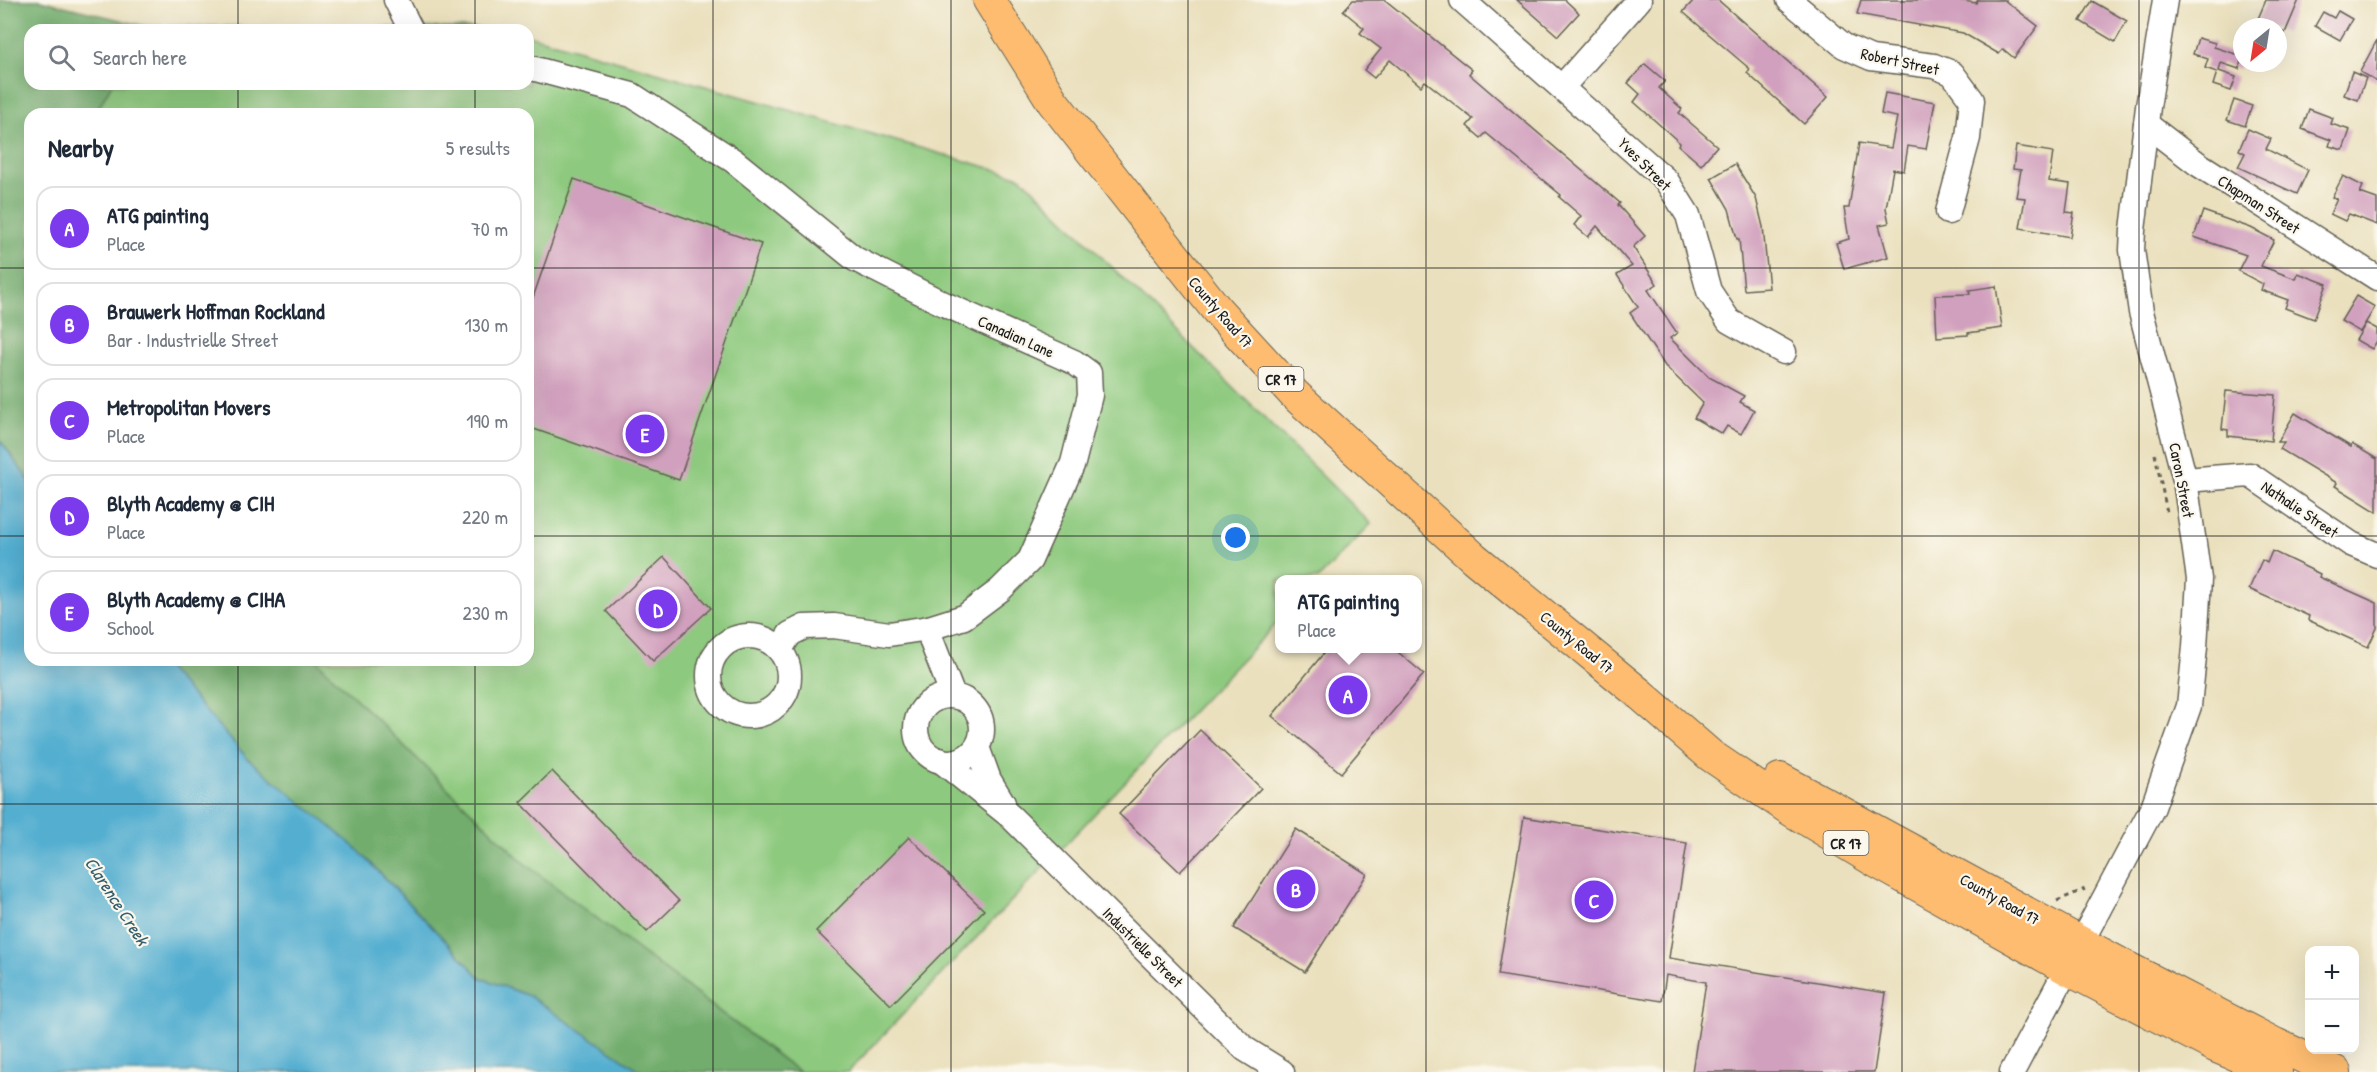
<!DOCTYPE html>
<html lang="en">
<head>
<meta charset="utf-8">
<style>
  :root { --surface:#fff; --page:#f2f2f3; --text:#1f2937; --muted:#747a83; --line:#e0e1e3; --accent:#7c3aed }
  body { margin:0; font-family:"Patrick Hand",sans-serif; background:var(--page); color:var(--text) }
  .controls { position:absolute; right:18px; bottom:18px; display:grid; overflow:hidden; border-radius:12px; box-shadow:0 6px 24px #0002 }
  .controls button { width:54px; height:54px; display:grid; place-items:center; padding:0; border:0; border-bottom:2px solid var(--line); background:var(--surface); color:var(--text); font:30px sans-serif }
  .compass { position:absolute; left:2233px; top:18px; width:54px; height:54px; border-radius:50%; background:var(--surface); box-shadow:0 6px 24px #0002; rotate:210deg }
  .you { position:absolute; left:1236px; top:538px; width:21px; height:21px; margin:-15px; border:4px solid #fff; border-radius:50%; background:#1a73e8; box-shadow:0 0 0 9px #1a73e833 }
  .badge { display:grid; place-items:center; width:39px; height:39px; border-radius:50%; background:var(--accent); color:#fff; font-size:20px; font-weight:700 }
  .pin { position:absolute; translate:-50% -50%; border:3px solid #fff; box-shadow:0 2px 6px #0006 }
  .popup { position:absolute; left:1275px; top:575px; width:147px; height:78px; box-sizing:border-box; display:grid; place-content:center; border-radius:12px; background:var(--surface); filter:drop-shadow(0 2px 4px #0005); font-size:20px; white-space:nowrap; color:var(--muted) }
  .popup b { font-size:22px; color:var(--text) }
  .popup::after { content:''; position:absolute; left:50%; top:100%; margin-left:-12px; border:12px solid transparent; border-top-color:var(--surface) }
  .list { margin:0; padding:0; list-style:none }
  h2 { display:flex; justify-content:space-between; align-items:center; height:78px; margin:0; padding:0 24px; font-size:26px }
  h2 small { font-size:20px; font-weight:400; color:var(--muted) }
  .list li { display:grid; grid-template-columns:39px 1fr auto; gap:18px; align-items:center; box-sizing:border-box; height:84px; margin:0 12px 12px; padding:0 12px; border:2px solid var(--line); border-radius:18px }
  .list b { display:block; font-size:22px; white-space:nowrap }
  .list p { margin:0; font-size:20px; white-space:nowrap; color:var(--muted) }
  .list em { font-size:20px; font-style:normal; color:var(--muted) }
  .icon { flex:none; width:33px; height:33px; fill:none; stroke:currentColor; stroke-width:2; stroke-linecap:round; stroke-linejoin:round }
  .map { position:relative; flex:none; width:2377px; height:1072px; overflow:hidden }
  .search { position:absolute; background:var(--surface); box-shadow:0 6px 24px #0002; left:24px; top:24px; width:510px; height:66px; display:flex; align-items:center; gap:15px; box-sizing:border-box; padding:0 21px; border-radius:18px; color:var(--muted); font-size:22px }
  .panel { position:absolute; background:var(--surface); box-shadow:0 6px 24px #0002; left:24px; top:108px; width:510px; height:558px; border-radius:18px }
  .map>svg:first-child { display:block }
  .green { fill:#8dc97e; stroke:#54724d; stroke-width:1.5 }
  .forest { fill:#72ad6d; stroke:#476444; stroke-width:1.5 }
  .water { fill:#52aed0; stroke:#376576; stroke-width:1.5 }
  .building { fill:#d1a0be }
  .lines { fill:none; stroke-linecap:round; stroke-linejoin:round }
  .minor-casing { stroke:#646154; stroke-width:27 }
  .major-casing { stroke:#646154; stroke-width:34 }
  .path { stroke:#646154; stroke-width:3; stroke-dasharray:4.5 4.5; stroke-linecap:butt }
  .minor { stroke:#fff; stroke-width:24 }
  .major { stroke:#fdbc70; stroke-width:32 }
  .grid { fill:none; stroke:#1c1c1c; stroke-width:1.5; stroke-opacity:0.55 }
  .labels { text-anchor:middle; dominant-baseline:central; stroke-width:4.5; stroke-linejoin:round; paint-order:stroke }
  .shield { fill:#fbf7ec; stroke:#5f5e5a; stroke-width:1.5 }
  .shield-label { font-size:15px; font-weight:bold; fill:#1c1c1c }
  .street-label { font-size:16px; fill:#1c1c1c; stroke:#fbf7ec }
  .water-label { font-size:18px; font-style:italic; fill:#345e6d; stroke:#fbf7ec }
</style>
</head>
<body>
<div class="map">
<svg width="2377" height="1072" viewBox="0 0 2377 1072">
  <rect width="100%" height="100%" fill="#fbf7ec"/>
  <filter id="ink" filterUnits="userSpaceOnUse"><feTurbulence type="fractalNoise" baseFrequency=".0167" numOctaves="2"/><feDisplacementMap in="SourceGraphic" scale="12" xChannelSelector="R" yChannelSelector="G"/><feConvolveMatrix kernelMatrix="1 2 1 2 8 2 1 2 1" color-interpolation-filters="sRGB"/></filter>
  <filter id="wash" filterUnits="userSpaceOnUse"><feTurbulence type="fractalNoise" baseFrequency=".008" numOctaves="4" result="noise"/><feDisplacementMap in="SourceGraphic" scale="24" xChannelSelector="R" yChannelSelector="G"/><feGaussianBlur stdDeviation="1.35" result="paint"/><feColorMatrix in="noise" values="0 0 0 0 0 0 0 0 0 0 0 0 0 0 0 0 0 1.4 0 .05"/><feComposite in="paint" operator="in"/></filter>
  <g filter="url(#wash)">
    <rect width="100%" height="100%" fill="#eae0bd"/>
    <g class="green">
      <path d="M145 26 504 28 510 30H143Z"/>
      <path d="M528 35 1021 177 1371 524 1318 579 1279 580V621L848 1072H799L524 863 316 660H528V114H95L112 84H528Z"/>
    </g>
    <g class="forest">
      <path d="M0 0H40L145 26 143 30H30V84H112L95 114H30V482L0 440Z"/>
      <path d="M160 660H316L524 863 799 1072H642L529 996 481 978 366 858 248 759Z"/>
    </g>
    <path class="water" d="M0 440 30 482V660H160L248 759 356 848 481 978 529 996 642 1072H0Z"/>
    <g id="blocks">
      <g class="building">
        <path d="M1353 0H1385L1472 70 1469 74 1620 203 1618 205 1645 236 1633 247 1657 284 1648 290 1677 333 1670 338 1709 377 1744 396 1740 402 1754 410 1741 434 1727 426 1722 434 1694 418 1703 403 1665 366 1630 313 1638 307 1617 275 1632 266 1597 226 1588 237 1574 225 1581 216 1559 197 1561 195 1486 133 1481 138 1467 126 1473 119 1425 81 1421 86 1390 60 1374 78 1364 70 1381 49 1360 33 1364 28 1343 11Z"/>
        <path d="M1517 0H1565L1579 13 1558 36Z"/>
        <path d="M1694 0H1718L1828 97 1804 124 1747 73 1750 69 1683 12Z"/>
        <path d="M1861 0H1957L1976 3 1978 0H2004L2038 26 2014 58 2003 49 1999 54 1963 33 1857 14Z"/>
        <path d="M2266 0H2299L2285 33 2278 30V27H2270L2257 21Z"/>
        <path d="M2092 1 2127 21 2115 42 2080 21Z"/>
        <path d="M2338 11 2352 19 2340 40 2315 26 2323 12 2334 18Z"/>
        <path d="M2198 38 2215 43 2214 47 2242 56 2239 69 2221 63 2219 71 2236 77 2231 91 2213 85 2217 72 2205 68 2208 59 2193 54Z"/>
        <path d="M2377 40V82L2360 72Z"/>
        <path d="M1645 64 1665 81 1659 88 1682 109 1679 113 1717 146 1701 165 1678 145 1680 143 1634 102 1640 94 1628 83Z"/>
        <path d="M2352 72 2366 78 2358 100 2344 95Z"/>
        <path d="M1885 93 1935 102 1926 149 1908 146 1904 171 1893 169 1886 208 1889 223 1879 225 1888 257 1844 269 1836 243 1849 239 1844 208H1849L1859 143 1891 148 1897 117 1881 114Z"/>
        <path d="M2234 100 2252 106 2245 126 2227 120Z"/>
        <path d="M2309 109 2333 118 2331 124 2350 130 2343 150 2329 146 2331 140 2302 129Z"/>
        <path d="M2248 129 2271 139 2266 149 2308 170 2297 194 2238 167 2245 153 2239 150Z"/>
        <path d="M2016 146 2053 152 2049 181 2070 184 2066 212 2074 213 2070 237 2020 228 2025 198 2016 197 2021 170 2013 169Z"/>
        <path d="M1735 164 1756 198 1763 227 1769 288 1744 290 1739 239H1737L1729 209 1711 178Z"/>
        <path d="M2343 176 2363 186 2360 193 2377 199V225L2349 214 2345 221 2330 214 2337 199 2332 197Z"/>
        <path d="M574 179 761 244 679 480 528 427V312Z"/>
        <path d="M2203 211 2251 228 2274 240 2261 266 2296 279 2298 273 2327 284 2314 319 2285 308 2288 300 2261 290 2263 284 2238 271 2246 255 2194 237Z"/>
        <path d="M1996 286 2002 328 1968 333V335L1937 337 1935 295 1970 294 1969 290Z"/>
        <path d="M2356 296 2375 307 2360 332 2341 321Z"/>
        <path d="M2366 323 2377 329V341L2372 349 2356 340Z"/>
        <path d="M2226 391 2275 395 2271 441 2228 436V430L2222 429Z"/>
        <path d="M2295 413 2351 447 2352 444 2377 459V512L2335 486 2337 483 2280 449 2284 442H2278Z"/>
        <path d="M2272 551 2320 574 2319 577 2377 603V628L2368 647 2308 620 2309 616 2249 589 2262 560 2267 563Z"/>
        <path d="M664 557 711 608 653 661 606 611Z"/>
        <path d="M1328 648H1393L1424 674 1341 773 1272 716Z"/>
        <path d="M1200 730 1261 788 1180 872 1119 814Z"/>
        <path d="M552 771 679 901 647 932 520 802Z"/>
        <path d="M1524 817 1687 843 1669 958 1886 993 1874 1072H1692L1706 982 1666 975 1662 1001 1498 975Z"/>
        <path d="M1296 829 1367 874 1305 972 1234 928Z"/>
        <path d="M909 837 984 910 891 1005 816 931Z"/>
      </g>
    </g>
  </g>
  <g filter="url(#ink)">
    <use href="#blocks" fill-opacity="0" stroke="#646154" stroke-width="1.5"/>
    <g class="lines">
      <defs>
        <g id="minor">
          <path d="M396 0 411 30"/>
          <path d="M1462 0 1666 180 1688 215 1709 291 1729 321 1784 352"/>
          <path d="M1789 0 1844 46 1871 58 1934 66 1952 73 1972 100 1968 138 1948 212"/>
          <path d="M528 67 632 95 734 161 855 259 942 303 1074 362 1089 373 1090 395 1073 463 1030 560 1000 590 964 617 929 628 889 634 834 626 804 627 790 634 780 649"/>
          <path d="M1562 87 1639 0"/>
          <path d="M2146 124 2198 164 2377 278"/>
          <path d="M2185 480 2250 475 2351 544 2377 555"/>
          <path d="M929 628 932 642 953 696"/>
          <circle cx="749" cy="676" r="40"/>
          <circle cx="949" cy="729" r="33"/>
          <path d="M977 747 989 780 1003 803"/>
          <path d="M940 760 1010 816 1245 1049 1282 1072"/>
          <path d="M2012 1072 2153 807 2189 706 2195 647 2199 579 2185 480 2141 312 2132 250 2133 230 2148 107 2165 0"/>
        </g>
        <g id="major">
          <path d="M989 0 1053 102 1217 310 1294 394 1474 558 1641 695 1710 755 1791 810 1877 862 2066 968 2215 1046 2276 1072"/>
          <path d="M1780 779 2122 965 2275 1044 2335 1072"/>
        </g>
      </defs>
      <use href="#minor" class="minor-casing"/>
      <use href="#major" class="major-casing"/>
      <g class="path">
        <path d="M2155 454 2167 512"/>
        <path d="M2057 901 2085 889"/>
      </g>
      <use href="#minor" class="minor"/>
      <use href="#major" class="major"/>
    </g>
  </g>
  <path class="grid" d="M238 0V30M475 0V30M713 0V1072M951 0V1072M1188 0V1072M1426 0V1072M1664 0V1072M1902 0V1072M2139 0V1072M238 84V114M475 84V114M0 268H30M528 268H2377M0 536H30M528 536H2377M238 660V1072M475 660V1072M0 804H2377"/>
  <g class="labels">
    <g class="shield">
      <rect x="1258.5" y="367" width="45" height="24" rx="4.5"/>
      <rect x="1823.5" y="831" width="45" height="24" rx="4.5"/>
    </g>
    <g class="shield-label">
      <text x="1281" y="379">CR 17</text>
      <text x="1846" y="843">CR 17</text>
    </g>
    <g class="street-label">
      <text transform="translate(1900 61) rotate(12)">Robert Street</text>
      <text transform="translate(1645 164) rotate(45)">Yves Street</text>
      <text transform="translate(2259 204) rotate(33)">Chapman Street</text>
      <text transform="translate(1221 312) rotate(49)">County Road 17</text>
      <text transform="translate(1016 336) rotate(24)">Canadian Lane</text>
      <text transform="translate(2182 480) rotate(79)">Caron Street</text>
      <text transform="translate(2300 509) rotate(34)">Nathalie Street</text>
      <text transform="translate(1577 642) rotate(39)">County Road 17</text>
      <text transform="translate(2000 899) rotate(29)">County Road 17</text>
      <text transform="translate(1143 947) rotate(45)">Industrielle Street</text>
    </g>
    <g class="water-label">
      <text transform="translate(117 901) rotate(57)">Clarence Creek</text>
    </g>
  </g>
</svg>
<div class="controls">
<button>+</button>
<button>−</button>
</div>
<svg class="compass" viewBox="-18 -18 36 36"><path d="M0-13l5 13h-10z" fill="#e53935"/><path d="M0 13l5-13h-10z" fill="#747a83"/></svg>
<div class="you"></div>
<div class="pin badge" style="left:1348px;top:695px">A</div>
<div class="popup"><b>ATG painting</b>Place</div>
<div class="pin badge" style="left:1296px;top:889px">B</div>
<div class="pin badge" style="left:1594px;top:900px">C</div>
<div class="pin badge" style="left:658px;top:609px">D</div>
<div class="pin badge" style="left:645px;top:434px">E</div>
<div class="search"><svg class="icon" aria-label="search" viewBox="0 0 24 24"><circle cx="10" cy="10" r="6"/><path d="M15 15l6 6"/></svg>Search here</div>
<section class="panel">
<h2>Nearby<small>5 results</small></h2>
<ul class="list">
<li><span class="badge">A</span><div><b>ATG painting</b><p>Place</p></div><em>70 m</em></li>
<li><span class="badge">B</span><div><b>Brauwerk Hoffman Rockland</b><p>Bar · Industrielle Street</p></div><em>130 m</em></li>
<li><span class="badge">C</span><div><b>Metropolitan Movers</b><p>Place</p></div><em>190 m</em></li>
<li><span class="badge">D</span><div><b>Blyth Academy @ CIH</b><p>Place</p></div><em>220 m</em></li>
<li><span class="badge">E</span><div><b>Blyth Academy @ CIHA</b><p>School</p></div><em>230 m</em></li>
</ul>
</section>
</div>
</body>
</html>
